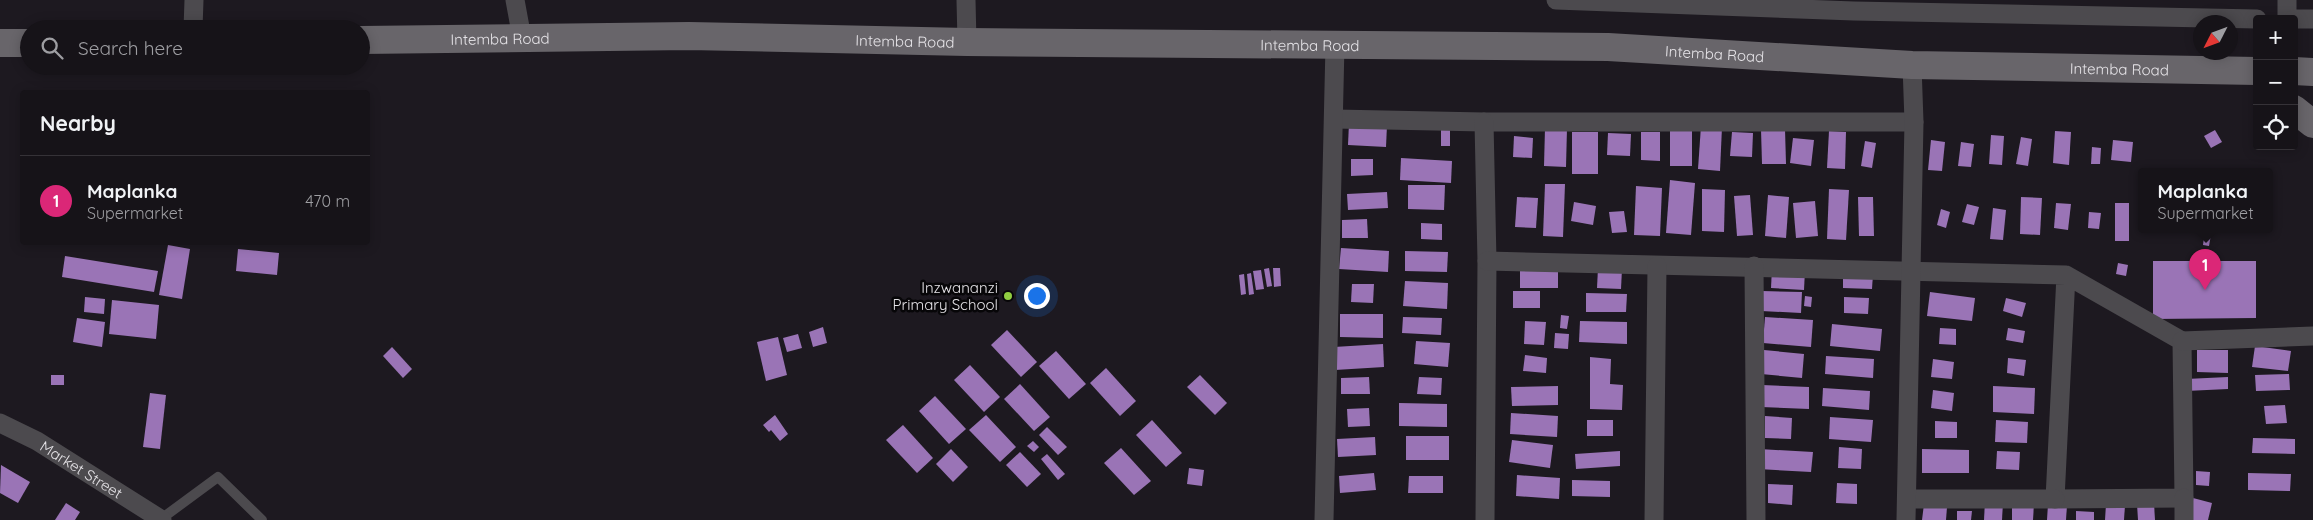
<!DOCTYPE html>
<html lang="en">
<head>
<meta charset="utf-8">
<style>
  :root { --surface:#161318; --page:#1f1c21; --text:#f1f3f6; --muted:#9e9ea2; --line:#353237; --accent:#db2777 }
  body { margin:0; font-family:Quicksand,sans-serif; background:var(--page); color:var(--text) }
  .controls { position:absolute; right:15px; top:15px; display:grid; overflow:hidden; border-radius:5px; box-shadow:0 2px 12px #0003 }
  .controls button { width:45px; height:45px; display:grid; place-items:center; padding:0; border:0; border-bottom:1px solid var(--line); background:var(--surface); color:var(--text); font:25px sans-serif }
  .compass { position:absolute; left:2193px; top:15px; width:45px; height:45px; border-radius:50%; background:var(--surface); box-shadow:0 2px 12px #0003; rotate:228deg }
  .you { position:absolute; left:1036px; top:295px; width:18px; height:18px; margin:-12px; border:4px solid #fff; border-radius:50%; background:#1a73e8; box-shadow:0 0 0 8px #1a73e833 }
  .badge { display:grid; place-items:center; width:32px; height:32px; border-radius:50%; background:var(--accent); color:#fff; font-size:16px; font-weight:700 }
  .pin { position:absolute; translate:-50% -41px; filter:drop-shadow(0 1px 2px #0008) }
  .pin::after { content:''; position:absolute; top:26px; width:18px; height:15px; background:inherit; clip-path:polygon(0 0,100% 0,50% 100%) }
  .popup { position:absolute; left:2138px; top:168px; width:135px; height:65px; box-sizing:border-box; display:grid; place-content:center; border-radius:5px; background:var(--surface); filter:drop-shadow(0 1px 4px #0005); font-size:16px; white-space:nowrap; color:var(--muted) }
  .popup b { font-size:19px; color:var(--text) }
  .popup::after { content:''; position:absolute; left:50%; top:100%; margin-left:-10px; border:10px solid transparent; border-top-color:var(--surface) }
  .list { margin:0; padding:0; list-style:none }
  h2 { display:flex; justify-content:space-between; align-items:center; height:65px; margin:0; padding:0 20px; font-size:21px }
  h2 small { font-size:16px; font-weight:400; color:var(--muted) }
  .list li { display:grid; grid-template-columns:32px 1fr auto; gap:15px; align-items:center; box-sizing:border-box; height:90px; padding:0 20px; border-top:1px solid var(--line) }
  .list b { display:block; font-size:19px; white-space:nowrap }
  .list p { margin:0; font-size:16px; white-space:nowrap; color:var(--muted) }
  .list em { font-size:16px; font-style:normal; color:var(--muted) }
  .icon { flex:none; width:28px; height:28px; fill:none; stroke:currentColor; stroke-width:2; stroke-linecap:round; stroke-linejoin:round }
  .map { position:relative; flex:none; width:2313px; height:520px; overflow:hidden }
  .search { position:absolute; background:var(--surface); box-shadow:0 2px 12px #0003; left:20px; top:20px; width:350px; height:55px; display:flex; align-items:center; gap:12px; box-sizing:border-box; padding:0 18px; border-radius:28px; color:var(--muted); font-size:19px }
  .panel { position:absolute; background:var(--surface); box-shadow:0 2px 12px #0003; left:20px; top:90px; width:350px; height:155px; border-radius:5px }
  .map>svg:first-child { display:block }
  .building { fill:#9a74b6 }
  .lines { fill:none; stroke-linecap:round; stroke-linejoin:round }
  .lane { stroke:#4c4a4e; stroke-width:10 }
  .street { stroke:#4c4a4e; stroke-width:19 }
  .secondary { stroke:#68656a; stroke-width:28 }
  .poi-dot { fill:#90cd41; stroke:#070608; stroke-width:2 }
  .labels { text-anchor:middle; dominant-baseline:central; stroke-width:5; stroke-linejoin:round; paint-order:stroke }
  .street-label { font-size:15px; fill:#e6e4e8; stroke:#070608 }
  .poi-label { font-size:15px; fill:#e6e4e8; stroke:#070608; text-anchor:end }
</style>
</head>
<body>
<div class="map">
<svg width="2313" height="520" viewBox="0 0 2313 520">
  <rect width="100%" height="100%" fill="#1d1920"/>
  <g class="building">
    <path d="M1349 123 1387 125 1386 147 1348 145Z"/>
    <rect x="1441" y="126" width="9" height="20"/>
    <path d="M1701 126 1722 127 1720 171 1698 169Z"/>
    <path d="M1545 128H1567L1566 167 1544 166Z"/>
    <rect x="1670" y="128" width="22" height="38"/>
    <path d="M1761 129H1785L1786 164H1762Z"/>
    <path d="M2215 130 2222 142 2211 148 2204 136Z"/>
    <path d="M1829 131 1846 132 1845 169 1827 168Z"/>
    <path d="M2055 131 2071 132 2069 165 2053 163Z"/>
    <rect x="1572" y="132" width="26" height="42"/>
    <path d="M1641 132H1660V161L1641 160Z"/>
    <path d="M1732 132 1753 133 1752 157 1730 156Z"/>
    <path d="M1608 133 1631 134 1630 156 1607 155Z"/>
    <path d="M1991 135 2004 136 2002 165 1989 164Z"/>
    <path d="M1514 136 1533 138 1532 158 1513 157Z"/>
    <path d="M2021 137 2032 139 2028 166 2016 164Z"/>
    <path d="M1793 138 1814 140 1811 166 1790 163Z"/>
    <path d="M1931 140 1945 142 1942 171 1928 170Z"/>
    <path d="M2113 140 2133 142 2131 162 2111 160Z"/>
    <path d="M1865 141 1876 143 1872 168 1861 166Z"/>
    <path d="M1961 142 1974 144 1971 167 1958 166Z"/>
    <path d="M2092 147 2101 148 2100 164H2091Z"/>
    <path d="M1401 158 1452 161 1451 183 1400 180Z"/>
    <path d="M1351 159H1373V175L1351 176Z"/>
    <path d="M1670 180 1695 183 1691 235 1666 233Z"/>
    <path d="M1545 184H1565L1563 237 1543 236Z"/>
    <path d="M1408 185H1445L1444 210 1408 209Z"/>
    <path d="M1636 186 1662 188 1660 236 1634 235Z"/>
    <path d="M1702 189 1725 190 1724 232 1702 231Z"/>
    <path d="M1829 189 1849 190 1846 240 1827 239Z"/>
    <path d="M1387 192 1388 208 1348 210 1347 194Z"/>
    <path d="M1750 195 1753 235 1737 236 1734 196Z"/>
    <path d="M1768 195 1789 197 1786 238 1765 236Z"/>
    <path d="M1517 197 1538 198 1536 228 1515 227Z"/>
    <path d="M1858 197H1873L1874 236H1859Z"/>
    <path d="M2021 197 2042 198 2040 235 2020 234Z"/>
    <path d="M1815 201 1818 236 1796 238 1793 203Z"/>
    <path d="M1574 202 1596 206 1593 225 1571 221Z"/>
    <path d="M2056 203 2071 204 2068 230 2054 228Z"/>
    <rect x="2115" y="203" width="14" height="38"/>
    <path d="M1967 204 1979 207 1974 225 1962 222Z"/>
    <path d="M1993 208 2006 210 2003 240 1990 239Z"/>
    <path d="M1941 209 1950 212 1946 228 1937 225Z"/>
    <path d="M1624 211 1627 232 1612 233 1609 212Z"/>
    <path d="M2089 212 2101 213 2099 229 2088 228Z"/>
    <path d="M1367 219 1368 238H1342V220Z"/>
    <path d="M1421 223 1442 224V240L1421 239Z"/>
    <path d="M2205 229H2212L2209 246 2203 245Z"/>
    <path d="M168 245 190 249 182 299 159 295Z"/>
    <path d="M1341 248 1389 251 1388 272 1339 269Z"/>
    <path d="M238 249 279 253 277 275 236 271Z"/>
    <path d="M1405 251 1448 252 1447 272 1405 271Z"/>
    <path d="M65 256 158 271 154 292 62 277Z"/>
    <path d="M2153 261H2256V318L2153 319Z"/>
    <path d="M2118 263 2128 265 2126 276 2116 274Z"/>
    <rect x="1520" y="265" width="38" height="23"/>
    <path d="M1269 268 1272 286 1267 287 1264 269Z"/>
    <path d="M1273 268H1280L1281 286 1274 287Z"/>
    <path d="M1598 268 1622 269 1621 289 1597 288Z"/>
    <path d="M1772 268 1805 270 1804 290 1771 288Z"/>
    <path d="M1261 270 1264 289 1256 290 1253 271Z"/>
    <path d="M1251 273 1254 294 1249 295 1247 274Z"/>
    <path d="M1843 273 1873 274 1872 289 1843 288Z"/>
    <path d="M1244 274 1246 294 1241 295 1239 275Z"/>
    <path d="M1405 281 1448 283 1447 309 1403 306Z"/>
    <path d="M1352 284H1374L1373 303 1351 302Z"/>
    <rect x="1513" y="291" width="27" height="17"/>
    <path d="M1762 291 1802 292 1801 313 1761 311Z"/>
    <path d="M1930 292 1975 298 1972 321 1927 316Z"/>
    <path d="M1586 293 1627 294 1626 312H1586Z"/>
    <path d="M1805 296 1812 297 1811 307 1804 306Z"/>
    <path d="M85 297 105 299 104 314 84 312Z"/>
    <path d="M1844 297 1869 298 1868 314 1844 313Z"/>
    <path d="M2006 298 2026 303 2022 317 2003 311Z"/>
    <path d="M112 300 159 305 156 339 109 334Z"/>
    <path d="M1340 314H1383V338L1340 337Z"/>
    <path d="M1561 315 1569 316 1567 329 1560 328Z"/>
    <path d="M1403 317 1442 318 1441 335 1402 333Z"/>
    <path d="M1765 317 1813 320 1811 347 1763 343Z"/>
    <path d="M77 318 105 322 102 347 73 342Z"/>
    <path d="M1525 321 1546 322 1544 345 1524 344Z"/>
    <path d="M1580 321 1627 322V344L1579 342Z"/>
    <path d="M1832 324 1882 329 1880 351 1830 346Z"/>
    <path d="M823 327 827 343 813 347 809 332Z"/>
    <path d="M1940 328 1956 329V345L1939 344Z"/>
    <path d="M2008 328 2025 331 2023 343 2006 340Z"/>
    <path d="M1007 330 1037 362 1021 377 991 345Z"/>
    <path d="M1555 333 1569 334 1568 349 1554 348Z"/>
    <path d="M798 334 802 348 787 352 783 338Z"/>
    <path d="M778 337 787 375 766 381 757 342Z"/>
    <path d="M1416 341 1450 343 1448 367 1414 364Z"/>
    <path d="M1383 344 1384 367 1335 370 1334 347Z"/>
    <path d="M2255 346 2291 351 2288 371 2252 367Z"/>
    <path d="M392 347 412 369 403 378 383 356Z"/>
    <path d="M1764 350 1804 354 1802 378 1761 374Z"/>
    <path d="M2197 350H2228V373L2197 372Z"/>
    <path d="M1056 351 1086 384 1069 399 1039 366Z"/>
    <path d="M1525 355 1547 358 1546 373 1523 371Z"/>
    <path d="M1826 356 1874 359 1873 378 1825 374Z"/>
    <path d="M1590 357 1611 359 1610 384 1623 385 1622 410 1590 409Z"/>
    <path d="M2008 358 2026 360 2024 376 2007 373Z"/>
    <path d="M1933 359 1954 362 1952 379 1931 377Z"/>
    <path d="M970 365 1000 397 984 412 954 380Z"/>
    <path d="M1106 368 1136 401 1120 416 1090 383Z"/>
    <path d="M2289 374 2290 390 2256 391 2255 375Z"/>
    <rect x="51" y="375" width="13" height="10"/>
    <path d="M1200 375 1227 403 1215 415 1187 387Z"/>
    <path d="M1369 377 1370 394H1341V378Z"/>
    <path d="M1419 377 1442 378 1441 395 1417 394Z"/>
    <path d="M2228 377V389L2186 391V379Z"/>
    <path d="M1020 384 1050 417 1034 431 1004 399Z"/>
    <path d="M1762 385 1809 387V409L1761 407Z"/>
    <path d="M1558 386V405L1512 406 1511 387Z"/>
    <path d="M1993 386 2035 388 2034 414 1993 412Z"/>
    <path d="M1823 388 1870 391 1869 410 1822 406Z"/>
    <path d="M1933 390 1954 393 1952 411 1931 408Z"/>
    <path d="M150 393 166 395 160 449 143 447Z"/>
    <path d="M935 396 966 429 949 444 919 411Z"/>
    <path d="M1399 403 1447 404V427L1399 426Z"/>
    <path d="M2285 405 2287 423 2266 424 2264 406Z"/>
    <path d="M1369 408 1370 426 1348 427 1347 409Z"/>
    <path d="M1511 413 1558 416 1557 437 1510 434Z"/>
    <path d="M775 415 788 434 780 441 771 430 769 432 763 425Z"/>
    <path d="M986 415 1016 447 1000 462 969 430Z"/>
    <path d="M1765 416 1792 418 1791 439 1765 438Z"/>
    <path d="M1830 417 1873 420 1871 442 1829 439Z"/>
    <path d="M1152 420 1182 453 1166 467 1136 435Z"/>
    <rect x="1587" y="420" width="26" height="16"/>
    <path d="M1996 420 2028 422 2027 443 1995 442Z"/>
    <path d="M1935 421 1957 422V438H1935Z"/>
    <path d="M903 425 933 458 917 473 886 440Z"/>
    <path d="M1047 427 1067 447 1058 455 1039 435Z"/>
    <rect x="1406" y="436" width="43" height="24"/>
    <path d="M1375 437 1376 455 1338 457 1337 439Z"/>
    <path d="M2253 438 2295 439V454L2252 453Z"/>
    <path d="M1512 440 1553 445 1550 468 1509 462Z"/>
    <path d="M1033 441 1039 447 1034 452 1027 446Z"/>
    <path d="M1839 447 1862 449 1861 469 1838 468Z"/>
    <path d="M1121 448 1151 481 1134 495 1104 463Z"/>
    <path d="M951 449 968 467 953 482 936 464Z"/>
    <path d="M1759 449 1813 452 1811 472 1758 469Z"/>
    <path d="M1922 449 1969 450V473H1922Z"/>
    <path d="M1620 451V466L1576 469 1575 454Z"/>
    <path d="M1997 451 2020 452 2019 470 1996 469Z"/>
    <path d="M1020 452 1041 474 1027 487 1006 465Z"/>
    <path d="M1047 454 1065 474 1058 480 1041 459Z"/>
    <path d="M1 465 30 482 18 503 0 493Z"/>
    <path d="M1189 468 1204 470 1202 486 1187 484Z"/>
    <path d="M2196 471 2210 472 2209 486 2196 485Z"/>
    <path d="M1374 473 1376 490 1340 493 1339 476Z"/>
    <path d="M2248 473 2291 474 2290 491 2248 490Z"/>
    <path d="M1517 475 1560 478 1559 499 1516 496Z"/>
    <path d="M1409 476H1443V493H1408Z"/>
    <path d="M1572 480 1610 481V497L1572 496Z"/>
    <path d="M1837 483 1857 484V504L1836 503Z"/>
    <path d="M1768 484 1793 485 1792 505 1768 503Z"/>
    <path d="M2193 498 2212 503 2208 520H2190Z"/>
    <path d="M1985 501 2003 502 2002 520H1984Z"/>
    <path d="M2012 502 2034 503 2033 520H2012Z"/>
    <path d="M66 503 80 512 75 520H55Z"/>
    <path d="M2154 503 2155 520H2138L2137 504Z"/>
    <path d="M1924 504 1947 507 1946 520H1922Z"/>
    <path d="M2048 504 2067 505 2066 520H2047Z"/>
    <path d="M2106 504 2125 505 2124 520H2105Z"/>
    <path d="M1957 511H1972L1971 520H1957Z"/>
    <path d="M2076 511 2094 512V520H2076Z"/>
  </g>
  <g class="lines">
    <path class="lane" d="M161 519 218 477 262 520"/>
    <g class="street">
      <path d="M515 0 522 38"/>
      <path d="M966 0 967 42"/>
      <path d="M1556 0 1854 11 2257 19"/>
      <path d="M2287 19V0"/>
      <path d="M2294 19H2313"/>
      <path d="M193 29 194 0"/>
      <path d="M1335 119 1484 122H1914"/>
      <path d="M1484 122 1487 261 1485 520"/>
      <path d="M1487 261 2066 275 2182 341 2184 498 2055 499 2066 275"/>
      <path d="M1754 266 1756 520"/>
      <path d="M2182 341 2313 336"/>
      <path id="s1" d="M0 423 37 441 162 520"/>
      <path d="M2184 498V520"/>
      <path d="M1907 499H2055"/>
      <path d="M1324 520 1335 45"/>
      <path d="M1654 520 1657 266"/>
      <path d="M1906 520 1914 122 1912 65"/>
    </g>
    <g class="secondary">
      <path id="s2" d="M361 40 689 36 967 42 1608 47 1912 65 2257 71"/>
      <path d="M0 43H29"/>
      <path d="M2294 71 2313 72"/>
      <path d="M2294 109 2313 124"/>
    </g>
  </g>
  <circle class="poi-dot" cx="1008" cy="296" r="5"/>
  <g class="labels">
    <g class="street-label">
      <text stroke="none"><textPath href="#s2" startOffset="139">Intemba Road</textPath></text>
      <text stroke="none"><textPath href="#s2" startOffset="544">Intemba Road</textPath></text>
      <text stroke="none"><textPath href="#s2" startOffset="949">Intemba Road</textPath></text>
      <text stroke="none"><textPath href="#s2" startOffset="1354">Intemba Road</textPath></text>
      <text stroke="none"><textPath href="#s2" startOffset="1759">Intemba Road</textPath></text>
      <text stroke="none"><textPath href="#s1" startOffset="94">Market Street</textPath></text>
    </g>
    <g class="poi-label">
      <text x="998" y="287">Inzwananzi<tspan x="998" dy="17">Primary School</tspan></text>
    </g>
  </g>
</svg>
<div class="controls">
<button>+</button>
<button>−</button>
<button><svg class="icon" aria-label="locate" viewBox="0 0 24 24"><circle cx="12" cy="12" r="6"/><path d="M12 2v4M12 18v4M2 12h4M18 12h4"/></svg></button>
</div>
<svg class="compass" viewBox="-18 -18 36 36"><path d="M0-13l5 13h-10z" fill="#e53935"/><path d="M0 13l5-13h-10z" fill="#9e9ea2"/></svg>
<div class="you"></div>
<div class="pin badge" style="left:2205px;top:290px">1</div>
<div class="popup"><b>Maplanka</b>Supermarket</div>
<div class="search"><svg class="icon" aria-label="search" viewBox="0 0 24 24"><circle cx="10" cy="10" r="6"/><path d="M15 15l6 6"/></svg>Search here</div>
<section class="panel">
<h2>Nearby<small></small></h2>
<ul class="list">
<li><span class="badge">1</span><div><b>Maplanka</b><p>Supermarket</p></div><em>470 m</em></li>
</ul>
</section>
</div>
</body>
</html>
